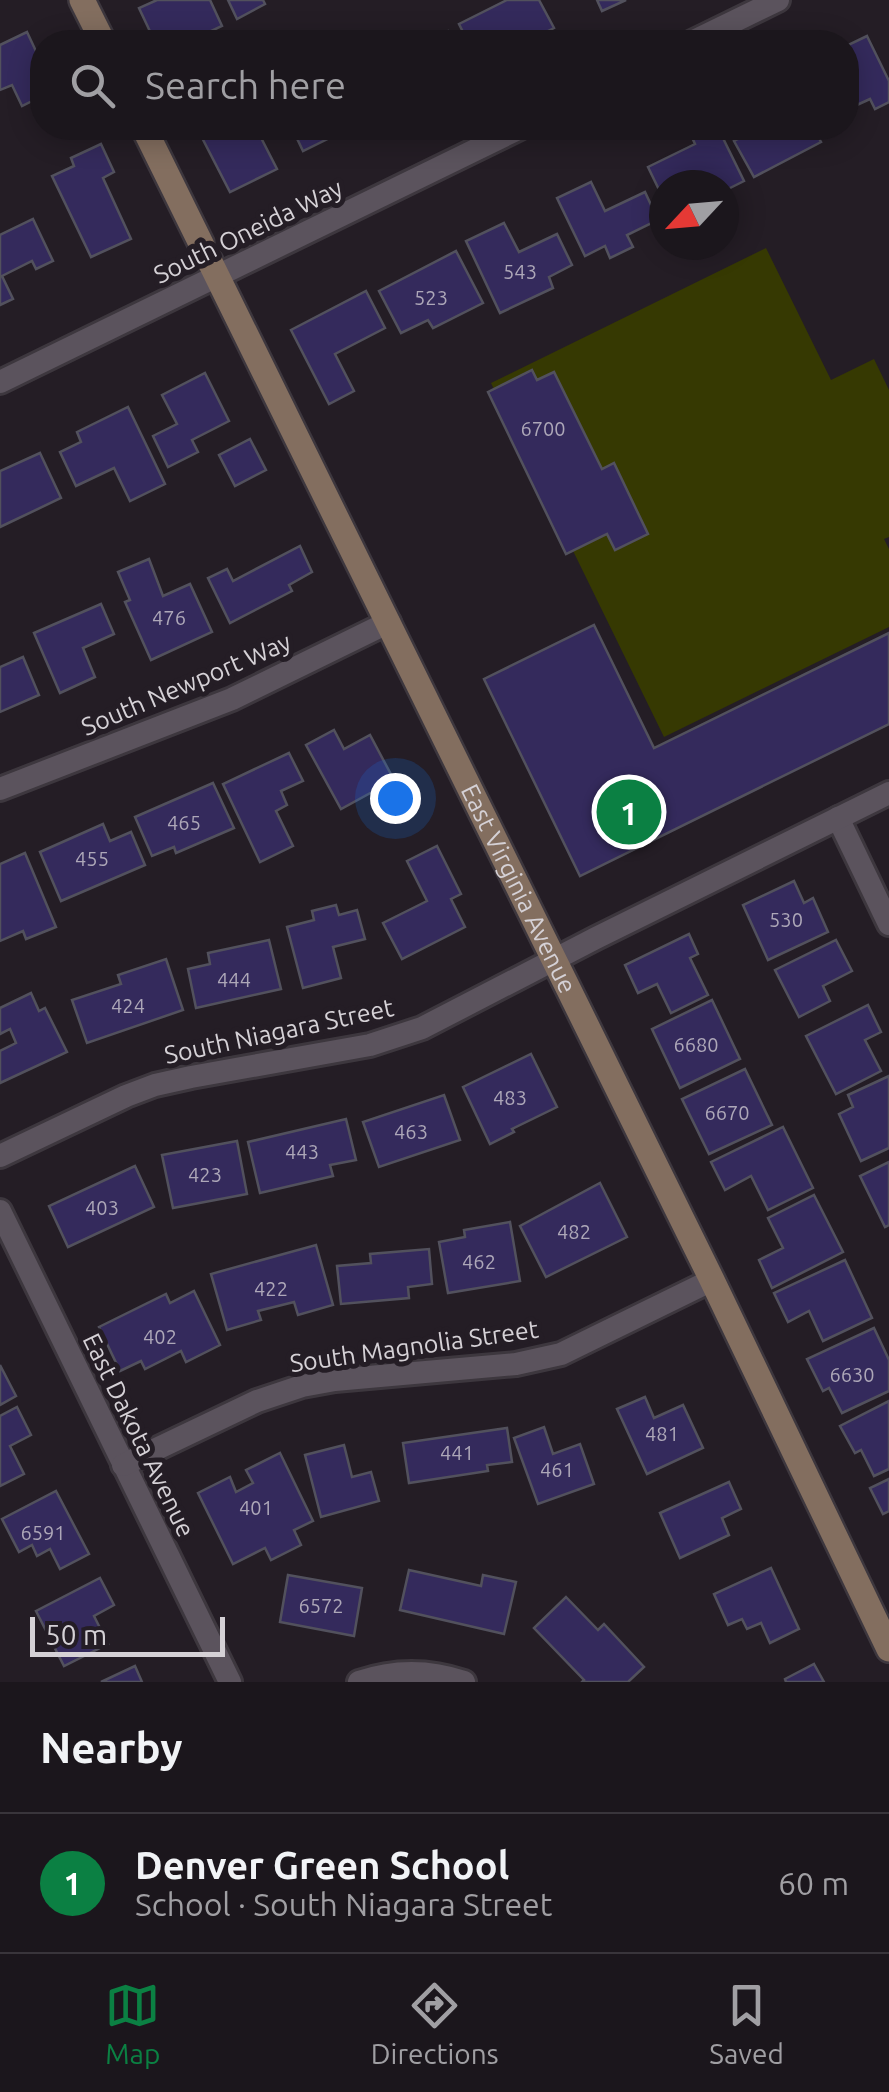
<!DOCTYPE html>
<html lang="en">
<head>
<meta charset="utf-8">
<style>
  :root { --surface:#1b161c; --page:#282329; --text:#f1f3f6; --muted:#a09fa3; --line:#39353b; --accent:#0b8043 }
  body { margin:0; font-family:Ubuntu,sans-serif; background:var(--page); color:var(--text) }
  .compass { position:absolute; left:649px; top:170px; width:90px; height:90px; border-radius:50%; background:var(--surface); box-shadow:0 5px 25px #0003; rotate:244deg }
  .scale { position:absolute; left:30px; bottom:25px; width:195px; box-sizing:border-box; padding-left:10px; border:5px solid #d5d1d6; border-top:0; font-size:28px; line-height:35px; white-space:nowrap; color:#d5d1d6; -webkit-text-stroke:8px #241d25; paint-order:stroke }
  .you { position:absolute; left:395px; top:798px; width:35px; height:35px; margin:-25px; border:8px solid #fff; border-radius:50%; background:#1a73e8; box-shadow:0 0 0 15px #1a73e833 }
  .badge { display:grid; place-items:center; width:65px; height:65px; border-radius:50%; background:var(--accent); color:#fff; font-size:32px; font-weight:700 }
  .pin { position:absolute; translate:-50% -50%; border:5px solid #fff; box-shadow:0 2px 10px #0006 }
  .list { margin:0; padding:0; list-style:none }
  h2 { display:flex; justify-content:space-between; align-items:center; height:130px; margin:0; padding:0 40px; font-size:42px }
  h2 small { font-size:32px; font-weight:400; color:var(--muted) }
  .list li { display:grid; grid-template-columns:65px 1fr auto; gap:30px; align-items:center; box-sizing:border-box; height:140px; padding:0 40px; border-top:2px solid var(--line) }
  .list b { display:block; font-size:38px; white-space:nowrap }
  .list p { margin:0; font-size:32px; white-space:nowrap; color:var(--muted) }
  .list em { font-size:32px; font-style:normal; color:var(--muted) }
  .icon { flex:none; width:55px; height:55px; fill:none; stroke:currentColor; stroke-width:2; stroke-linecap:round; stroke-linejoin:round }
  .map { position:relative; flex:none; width:889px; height:1682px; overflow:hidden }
  .search { position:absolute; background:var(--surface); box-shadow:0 5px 25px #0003; left:30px; right:30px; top:30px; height:110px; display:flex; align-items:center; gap:25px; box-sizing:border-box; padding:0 35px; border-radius:40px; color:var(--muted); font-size:38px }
  .sheet { height:270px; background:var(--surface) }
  nav { display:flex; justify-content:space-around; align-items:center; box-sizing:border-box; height:140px; border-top:2px solid var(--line); background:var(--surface); font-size:28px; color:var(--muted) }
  nav a { display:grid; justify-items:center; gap:5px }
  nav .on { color:var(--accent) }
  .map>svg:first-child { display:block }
  .green { fill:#363902 }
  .building { fill:#342a5c; stroke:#52515d; stroke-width:2.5 }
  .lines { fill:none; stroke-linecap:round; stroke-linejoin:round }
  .street-casing { stroke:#3d373e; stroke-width:28 }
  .secondary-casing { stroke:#3d373e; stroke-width:30 }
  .street { stroke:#5b535d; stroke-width:22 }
  .secondary { stroke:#836e5f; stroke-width:25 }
  .labels { text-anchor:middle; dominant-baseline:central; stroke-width:10; stroke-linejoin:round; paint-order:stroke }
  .number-label { font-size:20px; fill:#ada7b8 }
  .street-label { font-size:25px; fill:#d5d1d6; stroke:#241d25 }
</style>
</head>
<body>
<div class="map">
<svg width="889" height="1682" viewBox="0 0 889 1682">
  <rect width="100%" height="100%" fill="#241d25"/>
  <path class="green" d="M766 248 831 380 874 359 889 390V537L884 539 889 549V627L664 737 491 383Z"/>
  <g class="building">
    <path d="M157 0H210L222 26 188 42H155L139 8Z"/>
    <path d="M228 0H263L265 4 237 19Z"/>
    <path d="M507 0H539L554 28 526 42H468L459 24Z"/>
    <path d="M597 0H626L602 11Z"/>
    <path d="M448 31 454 42H424Z"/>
    <path d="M27 32 42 64V96L22 106 12 85 0 90V45Z"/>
    <path d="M867 36 889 81V102L875 109 870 99 846 110V46Z"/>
    <path d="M197 128H256L277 169 230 192Z"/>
    <path d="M292 128H350L303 151Z"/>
    <path d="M702 128H718L744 181 724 191V185H664V200L648 167 695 144 690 133Z"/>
    <path d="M760 128H813L821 142 754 177 734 141Z"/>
    <path d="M101 144 114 172 103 178 131 239 91 257 52 176 74 166 71 158Z"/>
    <path d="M591 182 605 211 645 192 658 220 627 235 633 247 610 258 605 246 585 256 557 198Z"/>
    <path d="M33 219 53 261 36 269 32 261 2 276 13 299 0 305V235Z"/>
    <path d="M504 223 519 252 557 234 572 265 549 277 553 288 500 313 466 241Z"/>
    <path d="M456 251 483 303 433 328 428 320 401 333 379 291Z"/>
    <path d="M366 291 385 328 335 354 354 391 329 404 291 330Z"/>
    <path d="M532 370 537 380 554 372 602 469 614 463 648 534 615 550 607 534 566 554 488 392Z"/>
    <path d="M205 373 229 421 192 440 198 452 168 467 153 436 177 424 162 395Z"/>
    <path d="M128 407 165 484 130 501 114 468 76 486 60 452 81 442 77 432Z"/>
    <path d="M250 439 266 470 235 486 219 455Z"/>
    <path d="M40 453 61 498 0 527V471Z"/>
    <path d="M300 546 312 572 289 585 292 591 230 623 208 578 227 569 233 581Z"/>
    <path d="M149 559 163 596 190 584 212 632 151 660 125 602 130 600 118 572Z"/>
    <path d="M101 604 114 634 83 648 95 677 60 693 34 633Z"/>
    <path d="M594 625 654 748 889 633V724L580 876 484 679Z"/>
    <path d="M23 657 39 695 0 712V667Z"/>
    <path d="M334 730 344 749 370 735 394 780 341 809 306 745Z"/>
    <path d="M289 753 303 781 281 791 287 805 276 811 293 846 260 862 223 784Z"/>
    <path d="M213 783 234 828 176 853 174 847 152 856 135 817Z"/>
    <path d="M103 824 110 841 131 832 145 865 61 901 40 852Z"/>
    <path d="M437 846 461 894 451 899 465 927 402 959 383 923 427 901 407 861Z"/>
    <path d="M25 853 56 927 26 939 23 931 0 941V864Z"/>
    <path d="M794 881 804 903 813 898 828 932 768 960 743 905Z"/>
    <path d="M336 905 339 915 357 910 365 939 333 947 341 978 303 988 287 927 314 920 312 911Z"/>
    <path d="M689 934 698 954 690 958 708 995 671 1013 657 984 638 993 625 965Z"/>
    <path d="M269 940 281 989 196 1008 188 969 210 964 208 953Z"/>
    <path d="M836 940 852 971 823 986 830 1001 799 1017 775 970Z"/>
    <path d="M166 959 183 1010 87 1043 72 1000 121 984 118 975Z"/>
    <path d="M31 993 39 1011 45 1008 67 1052 0 1083V1051L16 1043 10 1029 0 1034V1008Z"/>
    <path d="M712 1000 740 1059 680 1088 652 1029Z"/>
    <path d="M868 1005 881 1032 865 1040 881 1071 836 1094 806 1036Z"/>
    <path d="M531 1054 557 1107 512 1129 514 1132 490 1144 463 1087Z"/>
    <path d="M745 1069 772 1125 709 1154 682 1099Z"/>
    <path d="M889 1076V1148L861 1161 839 1114 853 1107 848 1095Z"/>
    <path d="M444 1095 460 1140 379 1167 363 1122Z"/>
    <path d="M346 1119 356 1160 330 1165 333 1176 260 1193 248 1142Z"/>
    <path d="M783 1127 813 1188 768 1210 751 1176 725 1190 711 1162Z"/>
    <path d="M237 1141 247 1194 173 1208 162 1155Z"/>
    <path d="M889 1162V1225L885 1227 860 1176Z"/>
    <path d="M135 1166 154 1207 68 1247 49 1206Z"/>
    <path d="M600 1183 627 1237 546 1277 520 1226Z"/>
    <path d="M814 1195 843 1252 772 1288 759 1260 783 1248 768 1218Z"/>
    <path d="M510 1222 520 1281 448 1293 439 1242 465 1237 464 1230Z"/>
    <path d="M316 1245 333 1305 298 1315 294 1302 258 1311 261 1320 227 1330 211 1274Z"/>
    <path d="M429 1249 432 1284 408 1287 409 1298 341 1304 337 1266 371 1263 370 1254Z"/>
    <path d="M845 1260 872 1318 823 1341 809 1311 788 1322 774 1293Z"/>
    <path d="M194 1291 220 1345 186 1362 181 1351 145 1369 141 1361 120 1371 99 1327 166 1294 170 1303Z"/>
    <path d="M874 1328 889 1360V1391L842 1413 829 1388 823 1391 807 1359Z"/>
    <path d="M0 1365 16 1396 0 1405Z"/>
    <path d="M645 1397 654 1418 683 1405 703 1448 647 1474 617 1409Z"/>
    <path d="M889 1401V1469L874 1476 861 1450 855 1453 840 1426Z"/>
    <path d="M17 1407 31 1435 10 1446 24 1474 0 1486V1416Z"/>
    <path d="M544 1427 553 1454 580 1444 594 1484 538 1504 514 1438Z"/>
    <path d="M507 1428 512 1462 487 1465 488 1471 409 1483 403 1443Z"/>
    <path d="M344 1445 352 1477 371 1472 379 1501 321 1517 305 1455Z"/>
    <path d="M280 1453 313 1521 294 1530 301 1545 271 1560 265 1548 233 1564 198 1493 230 1477 236 1492 253 1483 246 1470Z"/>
    <path d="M889 1479V1511L883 1514 870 1488Z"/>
    <path d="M729 1482 741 1509 722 1518 729 1535 680 1558 660 1513Z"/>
    <path d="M56 1491 89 1554 60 1569 50 1549 37 1556 32 1545 19 1552 2 1519Z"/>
    <path d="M771 1568 799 1629 770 1643 761 1623 747 1629 742 1619 728 1625 714 1594Z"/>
    <path d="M409 1570 481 1586 483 1575 516 1582 504 1634 400 1610Z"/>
    <path d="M288 1575 362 1588 354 1636 280 1622Z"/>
    <path d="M100 1578 114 1605 94 1616 108 1644 64 1666 36 1611Z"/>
    <path d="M566 1597 598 1630 604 1624 644 1667 628 1682H582L584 1680 534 1628Z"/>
    <path d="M814 1664 824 1682H786L785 1679Z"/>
    <path d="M135 1666 142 1682H101Z"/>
  </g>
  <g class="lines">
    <defs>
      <g id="street">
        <path d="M692 42 778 0"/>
        <path d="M0 382 520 128"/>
        <path d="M0 789 232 699 389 622"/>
        <path d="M838 818 889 924"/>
        <path d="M0 1156 126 1096 155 1085 191 1077 370 1045 422 1028 596 938 889 793"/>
        <path d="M0 1211 230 1682"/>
        <path d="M123 1465 257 1401 302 1386 335 1380 516 1364 561 1354 712 1280"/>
        <path d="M359 1682C394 1670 429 1670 464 1682"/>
      </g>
      <g id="secondary">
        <path d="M82 0 103 42"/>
        <path id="s1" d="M144 128 712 1280 889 1649"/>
      </g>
    </defs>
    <use href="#street" class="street-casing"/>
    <use href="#secondary" class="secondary-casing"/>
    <use href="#street" class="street"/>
    <use href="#secondary" class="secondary"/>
  </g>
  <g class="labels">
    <g class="number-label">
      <text x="520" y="271">543</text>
      <text x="431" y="297">523</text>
      <text x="543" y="428">6700</text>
      <text x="169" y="617">476</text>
      <text x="184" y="822">465</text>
      <text x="92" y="858">455</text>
      <text x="786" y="919">530</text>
      <text x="234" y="979">444</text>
      <text x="128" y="1005">424</text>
      <text x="696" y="1044">6680</text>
      <text x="510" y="1097">483</text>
      <text x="727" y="1112">6670</text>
      <text x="411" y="1131">463</text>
      <text x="302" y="1151">443</text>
      <text x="205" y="1174">423</text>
      <text x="102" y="1207">403</text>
      <text x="574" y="1231">482</text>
      <text x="479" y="1261">462</text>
      <text x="271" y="1288">422</text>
      <text x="160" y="1336">402</text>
      <text x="852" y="1374">6630</text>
      <text x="662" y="1433">481</text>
      <text x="457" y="1452">441</text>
      <text x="557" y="1469">461</text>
      <text x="256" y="1507">401</text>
      <text x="43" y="1532">6591</text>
      <text x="321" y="1605">6572</text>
    </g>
    <g class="street-label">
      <text transform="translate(248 231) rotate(-26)">South Oneida Way</text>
      <text transform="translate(186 684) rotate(-23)">South Newport Way</text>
      <text stroke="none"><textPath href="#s1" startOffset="848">East Virginia Avenue</textPath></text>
      <text transform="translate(279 1031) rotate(-12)">South Niagara Street</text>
      <text transform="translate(414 1346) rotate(-8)">South Magnolia Street</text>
      <text transform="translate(139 1435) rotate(64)">East Dakota Avenue</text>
    </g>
  </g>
</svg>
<svg class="compass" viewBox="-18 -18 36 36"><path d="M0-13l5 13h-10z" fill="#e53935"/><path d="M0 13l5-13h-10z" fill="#a09fa3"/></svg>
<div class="scale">50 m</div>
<div class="you"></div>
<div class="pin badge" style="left:629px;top:812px">1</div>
<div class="search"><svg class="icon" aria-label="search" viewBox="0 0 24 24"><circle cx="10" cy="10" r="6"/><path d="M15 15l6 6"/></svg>Search here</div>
</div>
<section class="sheet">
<h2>Nearby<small></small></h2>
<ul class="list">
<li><span class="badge">1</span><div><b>Denver Green School</b><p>School · South Niagara Street</p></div><em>60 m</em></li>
</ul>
</section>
<nav>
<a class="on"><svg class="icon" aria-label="map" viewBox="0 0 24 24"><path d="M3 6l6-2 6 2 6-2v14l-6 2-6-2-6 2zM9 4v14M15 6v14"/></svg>Map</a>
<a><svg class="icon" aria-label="directions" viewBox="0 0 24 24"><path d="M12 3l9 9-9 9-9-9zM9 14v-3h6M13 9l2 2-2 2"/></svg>Directions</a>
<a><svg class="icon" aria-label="saved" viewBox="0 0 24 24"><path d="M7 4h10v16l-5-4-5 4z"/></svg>Saved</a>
</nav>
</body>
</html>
